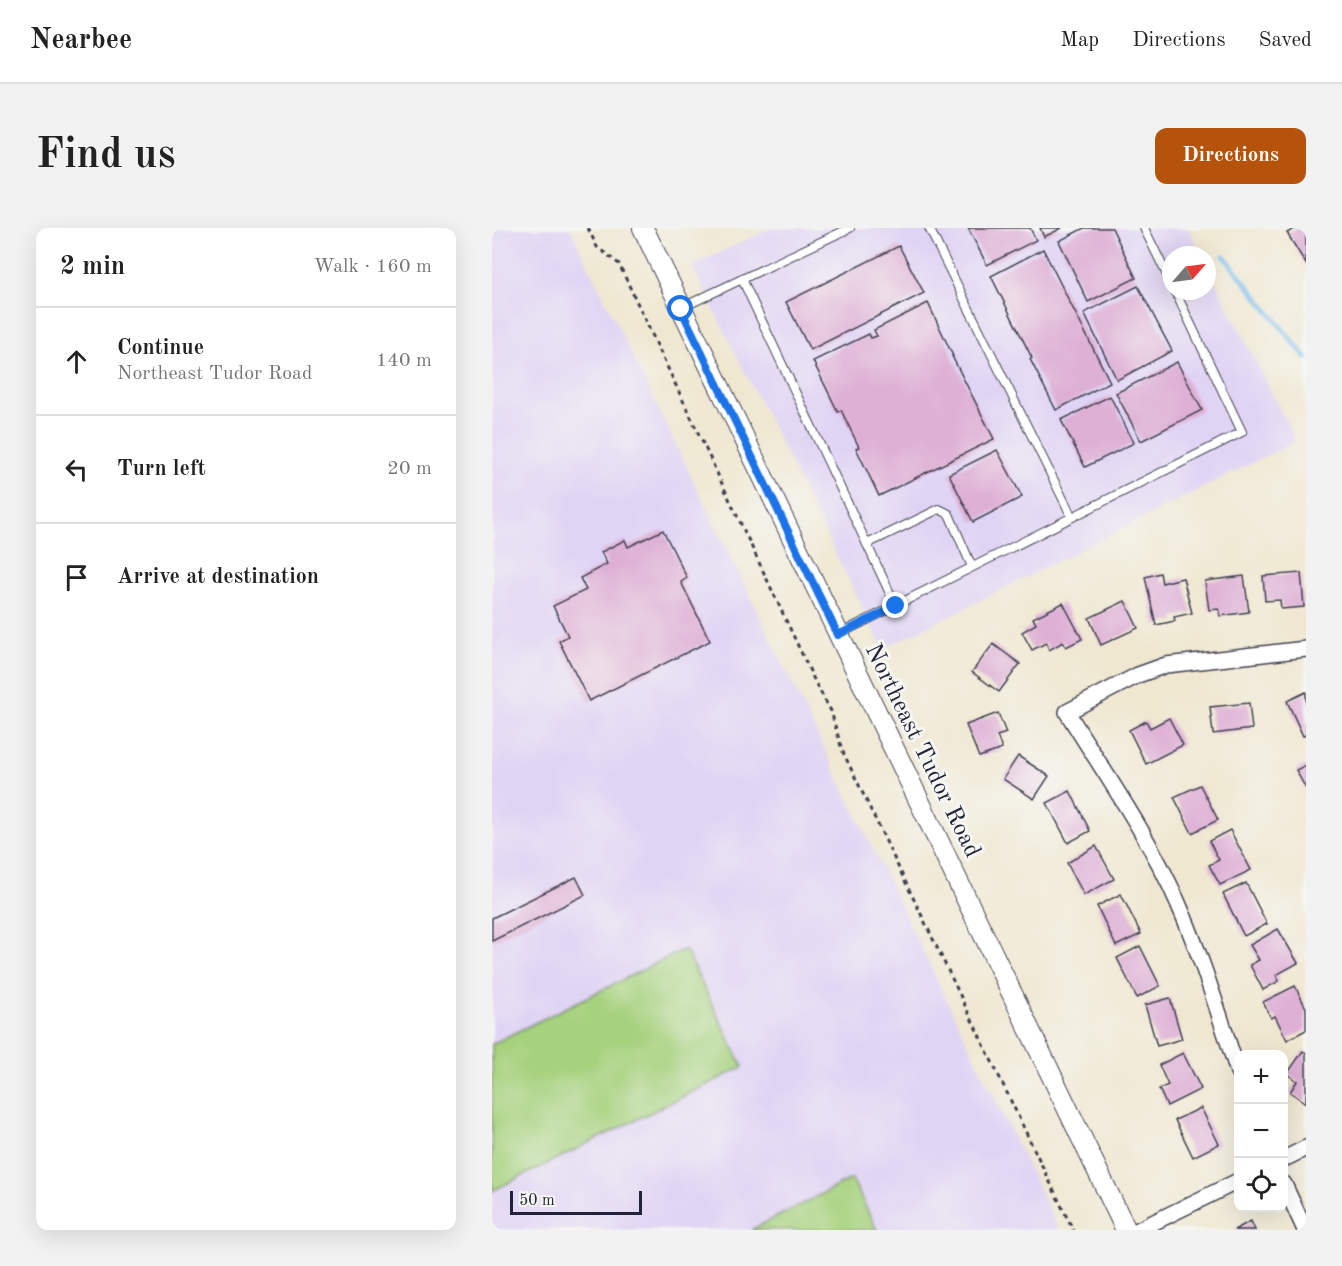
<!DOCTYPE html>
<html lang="en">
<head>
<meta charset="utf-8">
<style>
  :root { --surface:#fff; --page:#f2f2f2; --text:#222; --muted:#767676; --line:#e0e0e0; --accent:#b45309 }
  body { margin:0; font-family:"Old Standard TT",serif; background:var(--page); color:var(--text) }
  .controls { position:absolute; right:18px; bottom:18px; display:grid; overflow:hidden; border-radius:12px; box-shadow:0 6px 24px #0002 }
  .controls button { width:54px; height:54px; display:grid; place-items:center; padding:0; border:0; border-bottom:2px solid var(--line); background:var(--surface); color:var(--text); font:30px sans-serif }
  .compass { position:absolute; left:670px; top:18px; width:54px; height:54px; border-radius:50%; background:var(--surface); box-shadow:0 6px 24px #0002; rotate:62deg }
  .scale { position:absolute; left:18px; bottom:15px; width:132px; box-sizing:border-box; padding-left:6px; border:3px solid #22223b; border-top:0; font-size:16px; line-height:21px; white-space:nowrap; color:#22223b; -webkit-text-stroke:4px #f6f6f2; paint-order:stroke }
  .stop { position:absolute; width:18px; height:18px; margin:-14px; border:4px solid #1a73e8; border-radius:50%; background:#fff }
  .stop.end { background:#1a73e8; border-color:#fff; box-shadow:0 2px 6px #0008 }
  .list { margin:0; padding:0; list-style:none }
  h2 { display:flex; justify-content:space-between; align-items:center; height:78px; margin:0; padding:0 24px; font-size:26px }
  h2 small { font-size:20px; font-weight:400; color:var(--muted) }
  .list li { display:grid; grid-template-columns:39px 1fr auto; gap:18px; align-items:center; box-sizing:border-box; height:108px; padding:0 24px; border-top:2px solid var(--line) }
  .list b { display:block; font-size:22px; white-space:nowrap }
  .list p { margin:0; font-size:20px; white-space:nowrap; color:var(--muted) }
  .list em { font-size:20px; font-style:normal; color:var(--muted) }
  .icon { flex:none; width:33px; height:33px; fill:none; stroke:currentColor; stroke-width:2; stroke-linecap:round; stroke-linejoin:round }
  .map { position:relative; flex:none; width:814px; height:1002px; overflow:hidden; border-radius:12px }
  header { display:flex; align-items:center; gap:36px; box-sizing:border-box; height:84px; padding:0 30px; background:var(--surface); border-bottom:2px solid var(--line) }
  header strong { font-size:28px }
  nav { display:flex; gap:33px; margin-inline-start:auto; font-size:21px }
  .intro { display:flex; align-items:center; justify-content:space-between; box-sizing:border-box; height:144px; padding:0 36px }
  h1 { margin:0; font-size:42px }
  .button { padding:15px 27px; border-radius:12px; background:var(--accent); color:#fff; font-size:21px; font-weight:700 }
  main { display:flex; gap:36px; padding:0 36px }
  aside { flex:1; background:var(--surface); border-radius:12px; box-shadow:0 6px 24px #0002 }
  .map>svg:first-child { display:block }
  .built { fill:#e0d4f4 }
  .green { fill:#a6d17d; stroke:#647a5c; stroke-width:1.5 }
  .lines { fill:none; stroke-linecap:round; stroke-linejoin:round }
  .stream { stroke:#73bcec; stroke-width:5 }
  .building { fill:#deb0d5 }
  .service-casing { stroke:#414051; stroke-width:10 }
  .minor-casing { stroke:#414051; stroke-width:18 }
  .tertiary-casing { stroke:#414051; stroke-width:22 }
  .path { stroke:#414051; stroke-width:3; stroke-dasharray:4.5 4.5; stroke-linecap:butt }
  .service { stroke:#fff; stroke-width:8 }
  .minor { stroke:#fff; stroke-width:15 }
  .tertiary { stroke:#fff; stroke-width:20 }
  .route { stroke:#1a73e8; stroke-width:8 }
  .labels { text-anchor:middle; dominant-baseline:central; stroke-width:6; stroke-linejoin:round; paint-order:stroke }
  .street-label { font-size:24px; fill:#22223b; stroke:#f6f6f2 }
</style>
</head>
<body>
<header>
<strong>Nearbee</strong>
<nav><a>Map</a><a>Directions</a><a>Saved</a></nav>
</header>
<div class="intro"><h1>Find us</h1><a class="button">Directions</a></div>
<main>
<aside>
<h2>2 min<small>Walk · 160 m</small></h2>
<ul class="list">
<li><svg class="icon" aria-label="ahead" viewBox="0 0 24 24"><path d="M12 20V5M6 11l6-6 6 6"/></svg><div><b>Continue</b><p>Northeast Tudor Road</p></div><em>140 m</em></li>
<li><svg class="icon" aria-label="left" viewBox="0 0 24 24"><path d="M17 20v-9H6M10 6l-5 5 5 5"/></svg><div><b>Turn left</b></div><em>20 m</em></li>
<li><svg class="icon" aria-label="arrive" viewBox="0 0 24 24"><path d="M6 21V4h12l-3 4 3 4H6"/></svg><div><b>Arrive at destination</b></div></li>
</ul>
</aside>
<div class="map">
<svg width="814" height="1002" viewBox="0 0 814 1002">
  <rect width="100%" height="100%" fill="#f6f6f2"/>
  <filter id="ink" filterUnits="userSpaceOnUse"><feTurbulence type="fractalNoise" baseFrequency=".0167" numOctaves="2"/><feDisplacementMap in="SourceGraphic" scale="12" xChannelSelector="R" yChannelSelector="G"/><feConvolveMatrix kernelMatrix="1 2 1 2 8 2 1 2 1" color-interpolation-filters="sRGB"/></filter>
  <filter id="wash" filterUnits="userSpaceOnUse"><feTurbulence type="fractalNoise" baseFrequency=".008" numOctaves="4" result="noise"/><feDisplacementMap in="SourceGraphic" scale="24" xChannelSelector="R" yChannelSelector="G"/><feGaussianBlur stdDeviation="1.35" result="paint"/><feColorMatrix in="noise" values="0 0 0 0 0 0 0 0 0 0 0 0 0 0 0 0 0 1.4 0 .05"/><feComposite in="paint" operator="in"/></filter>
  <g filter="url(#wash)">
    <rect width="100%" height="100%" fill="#efe7d0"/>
    <g class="built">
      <path d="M0 0H78L567 1002H0Z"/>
      <path d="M279 0H696L710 27H679V63H715V37L804 213 391 421 200 38Z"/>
    </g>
    <g class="green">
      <path d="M193 721 251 839 0 963V816Z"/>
      <path d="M360 951 385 1002H259L359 951Z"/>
    </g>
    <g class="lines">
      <path class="stream" d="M732 28 814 130"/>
    </g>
    <g id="blocks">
      <g class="building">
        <path d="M476 0H538L544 12 495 37Z"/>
        <path d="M548 0H570L552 9Z"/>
        <path d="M592 0H620L644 50 596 74 567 13Z"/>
        <path d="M804 0H814V36L795 5Z"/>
        <path d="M407 18 432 65 318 122 294 74Z"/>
        <path d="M551 21 618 154 564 182 538 131 540 130 499 48Z"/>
        <path d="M646 58 680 123 625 152 592 85Z"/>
        <path d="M436 75 461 128H460L502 211 387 268 364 220 367 219 349 182 346 184 321 133 377 106 379 110 385 108 382 102Z"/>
        <path d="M685 134 710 182 649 213 624 165Z"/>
        <path d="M618 168 642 215 593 239 569 192Z"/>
        <path d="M505 222 530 269 481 294 457 246Z"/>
        <path d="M171 302 195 350 189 354 218 413 97 473 67 413 76 408 61 378 94 362 88 350 115 336 109 324 133 312 136 319Z"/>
        <path d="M668 345 670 355 691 350 700 385 682 389 683 393 664 397 653 349Z"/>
        <path d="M809 345 812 379 789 381 788 372 773 373 771 348Z"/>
        <path d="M752 348 757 384 728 388 727 381 717 382 713 353Z"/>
        <path d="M633 373 646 400 609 417 597 390Z"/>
        <path d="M571 375 590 411 574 419 571 414 557 422 554 415 540 422 530 404 544 396 541 390Z"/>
        <path d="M501 416 528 436 507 464 480 444Z"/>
        <path d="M814 464V507L811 508 795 473Z"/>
        <path d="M757 475 760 501 721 506 718 479Z"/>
        <path d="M506 485 514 505 505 508 510 521 487 529 474 497Z"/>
        <path d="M677 490 691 517 654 536 637 502 654 493 658 500Z"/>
        <path d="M526 528 557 548 542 571 511 551Z"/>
        <path d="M814 537V561L804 542Z"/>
        <path d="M708 557 726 592 700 605 682 569Z"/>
        <path d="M578 563 598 603 576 615 555 575Z"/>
        <path d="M738 602 759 642 728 657 717 637 727 632 717 613Z"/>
        <path d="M604 618 622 651 592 667 575 635Z"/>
        <path d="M84 649 93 667 0 713V690Z"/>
        <path d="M754 655 775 696 752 708 731 666Z"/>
        <path d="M629 666 649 706 624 718 605 678Z"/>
        <path d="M786 701 806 735 784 747 787 753 771 762 758 737 767 732 758 717Z"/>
        <path d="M648 718 668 758 645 770 625 730Z"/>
        <path d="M803 758 814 780V802L795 812 783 788 779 790 771 774Z"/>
        <path d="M678 770 690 811 665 818 653 777Z"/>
        <path d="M811 823 814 825V875L798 864 805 853 795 846Z"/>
        <path d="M691 825 709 861 675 878 667 861 676 857 667 837Z"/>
        <path d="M709 880 727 916 701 929 683 892Z"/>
        <path d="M759 993 763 1002H742Z"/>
      </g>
    </g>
  </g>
  <g filter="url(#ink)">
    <use href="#blocks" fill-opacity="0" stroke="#414051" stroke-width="1.5"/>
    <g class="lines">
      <defs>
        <g id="service">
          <path d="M437 0 580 289"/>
          <path d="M652 0 679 55"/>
          <path d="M250 51 404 378"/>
          <path d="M191 79 358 0"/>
          <path d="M375 316 447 281 457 286 480 339"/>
          <path d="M347 406 750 204 683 63"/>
        </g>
        <g id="minor">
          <path d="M746 844C727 787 710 729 686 675 657 608 613 546 575 484L646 447 674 437 814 421"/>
          <path d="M792 931 814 920"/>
          <path d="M792 956 813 1002"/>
          <path d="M646 1002 746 953"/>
        </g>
        <path id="tertiary" d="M151 0 634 1002"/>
      </defs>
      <use href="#service" class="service-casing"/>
      <use href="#minor" class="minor-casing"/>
      <use href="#tertiary" class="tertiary-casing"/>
      <path class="path" d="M96 0 105 19 127 36 324 456 339 483 350 522 581 1002"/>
      <use href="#service" class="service"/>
      <use href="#minor" class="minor"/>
      <use href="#tertiary" class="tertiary"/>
    </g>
  </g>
  <g class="lines" filter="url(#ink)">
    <path class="route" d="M189 81 346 407 404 378"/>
  </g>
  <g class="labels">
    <g class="street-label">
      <text transform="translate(430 523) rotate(64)">Northeast Tudor Road</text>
    </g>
  </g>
</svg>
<div class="controls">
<button>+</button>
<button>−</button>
<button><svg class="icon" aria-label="locate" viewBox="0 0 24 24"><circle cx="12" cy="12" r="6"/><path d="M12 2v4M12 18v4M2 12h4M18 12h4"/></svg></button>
</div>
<svg class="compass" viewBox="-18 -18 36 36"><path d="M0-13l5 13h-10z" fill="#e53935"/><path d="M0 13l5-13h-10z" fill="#767676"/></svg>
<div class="scale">50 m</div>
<div class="stop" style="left:189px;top:81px"></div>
<div class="stop end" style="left:404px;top:378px"></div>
</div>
</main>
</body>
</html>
